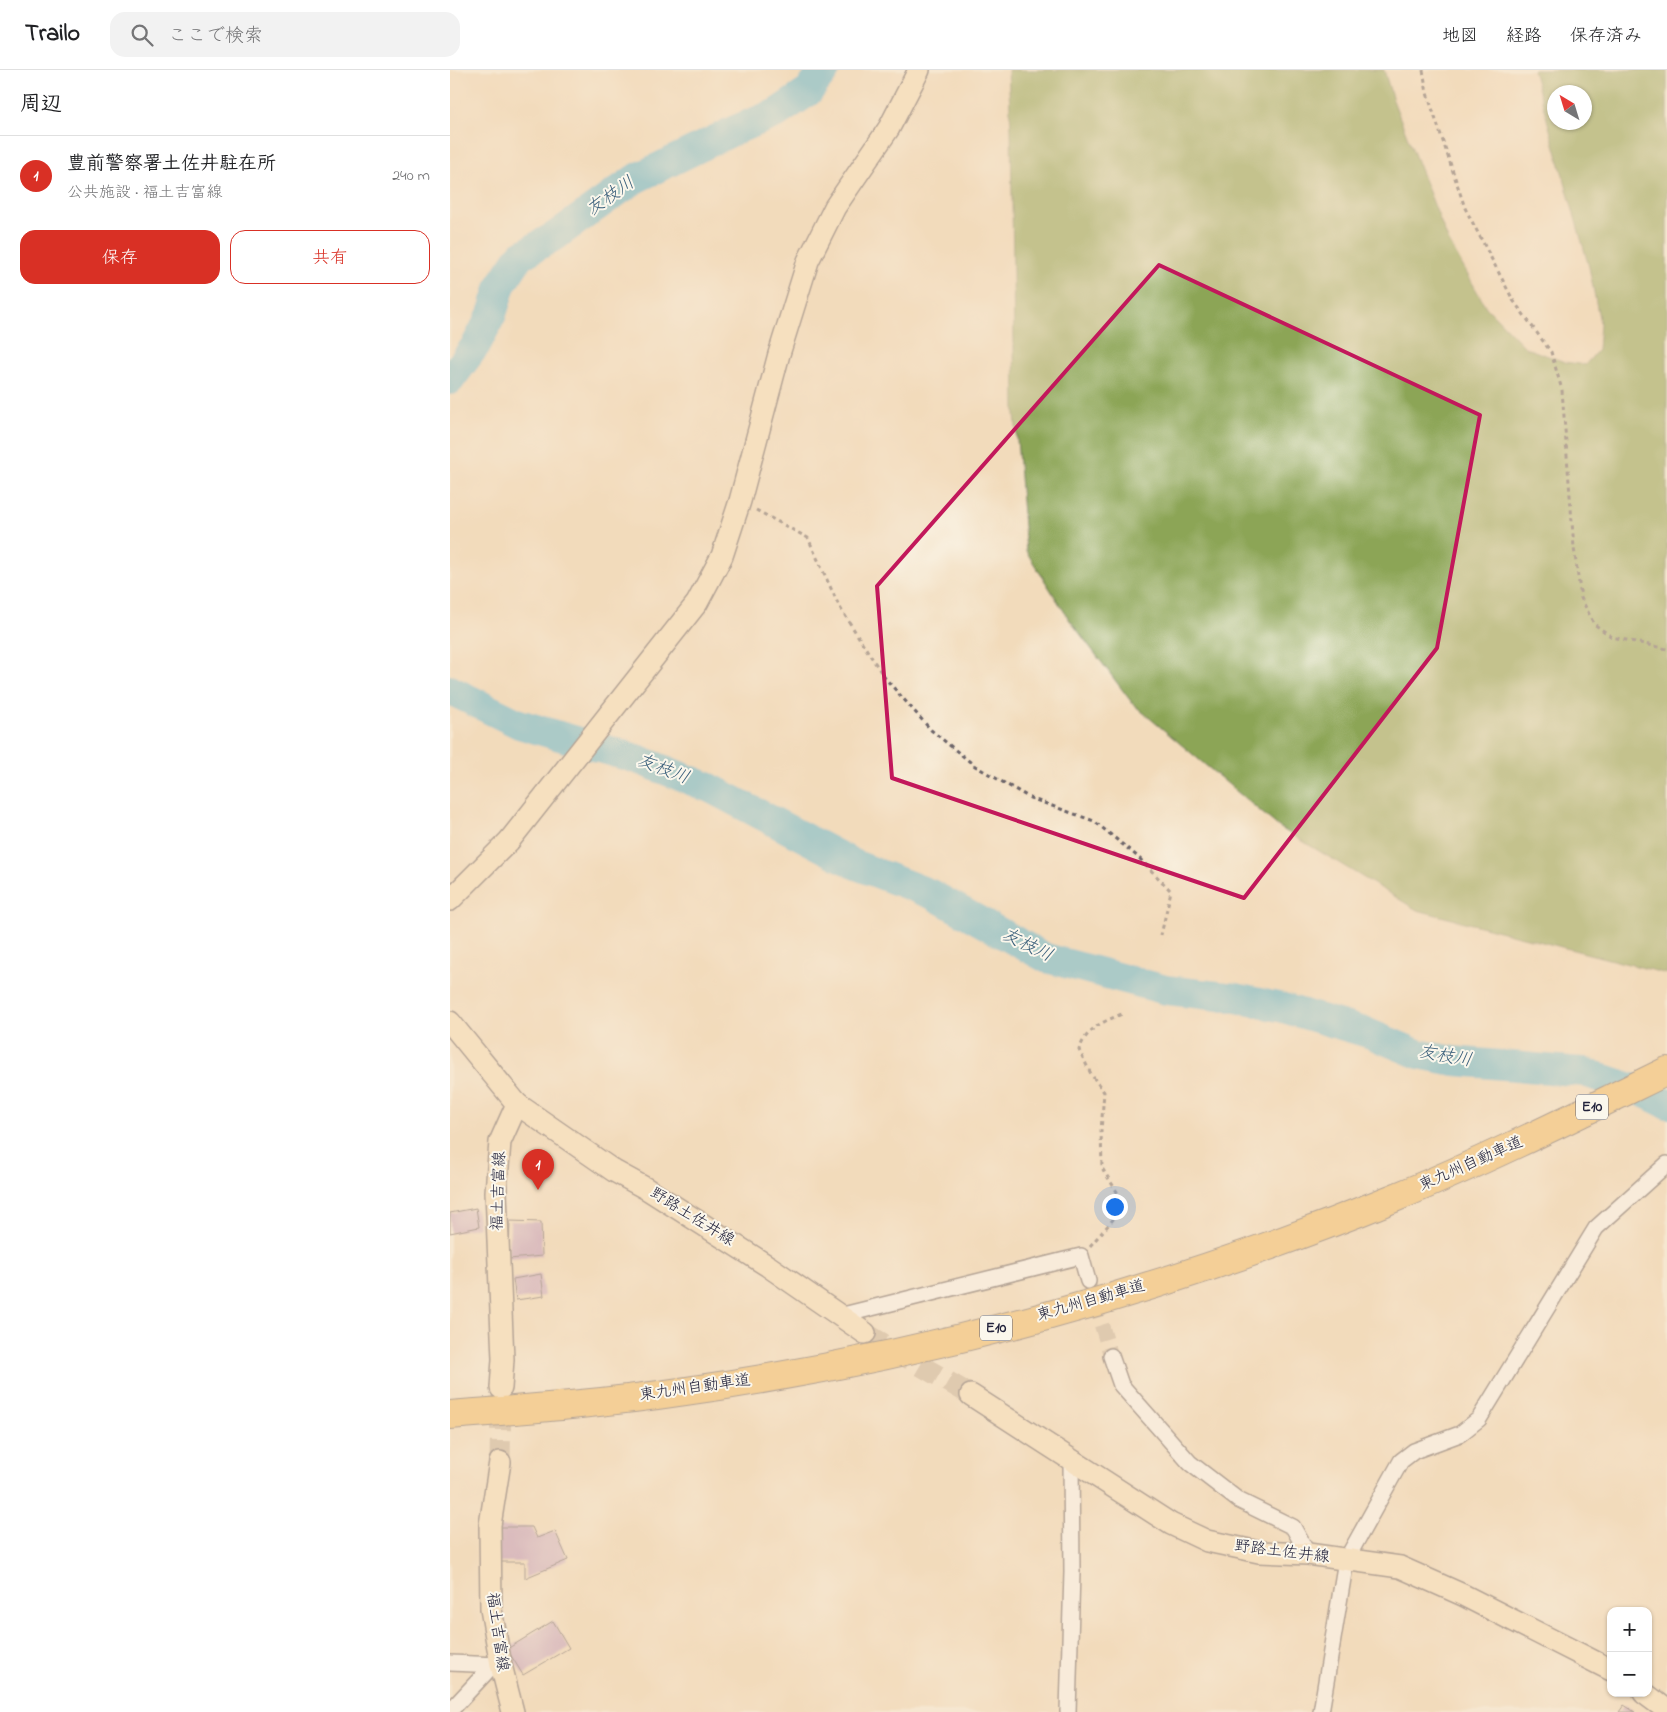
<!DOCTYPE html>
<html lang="ja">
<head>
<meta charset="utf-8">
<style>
  :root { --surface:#fff; --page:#f2f2f2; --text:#202124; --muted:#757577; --line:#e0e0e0; --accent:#d93025 }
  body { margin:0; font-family:"Indie Flower","Klee One",sans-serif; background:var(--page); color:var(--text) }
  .controls { position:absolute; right:15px; bottom:15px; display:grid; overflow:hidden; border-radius:10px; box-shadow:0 1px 4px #0004 }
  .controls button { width:45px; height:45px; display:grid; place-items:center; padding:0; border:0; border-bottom:1px solid var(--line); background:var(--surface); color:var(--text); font:25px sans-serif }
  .compass { position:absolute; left:1097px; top:15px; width:45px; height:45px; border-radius:50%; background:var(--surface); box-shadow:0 1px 4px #0004; rotate:322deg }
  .you { position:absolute; left:664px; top:1136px; width:18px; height:18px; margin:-12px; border:4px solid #fff; border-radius:50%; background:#1a73e8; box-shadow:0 0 0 8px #1a73e833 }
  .badge { display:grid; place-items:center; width:32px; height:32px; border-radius:50%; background:var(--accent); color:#fff; font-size:16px; font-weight:700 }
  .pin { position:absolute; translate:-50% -41px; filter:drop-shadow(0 1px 2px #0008) }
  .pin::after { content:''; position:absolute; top:26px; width:18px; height:15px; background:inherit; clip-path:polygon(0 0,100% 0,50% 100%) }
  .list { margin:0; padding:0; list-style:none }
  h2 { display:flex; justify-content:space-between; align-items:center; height:65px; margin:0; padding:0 20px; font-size:21px }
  h2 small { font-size:16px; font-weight:400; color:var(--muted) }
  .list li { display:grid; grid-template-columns:32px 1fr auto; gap:15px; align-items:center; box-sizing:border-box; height:80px; padding:0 20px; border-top:1px solid var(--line) }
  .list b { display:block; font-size:19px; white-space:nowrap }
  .list p { margin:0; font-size:16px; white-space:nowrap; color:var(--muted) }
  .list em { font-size:16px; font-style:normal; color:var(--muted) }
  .actions { display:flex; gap:10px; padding:15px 20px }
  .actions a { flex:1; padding:11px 0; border:1px solid var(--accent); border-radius:15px; text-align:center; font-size:18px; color:var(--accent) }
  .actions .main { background:var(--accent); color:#fff }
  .icon { flex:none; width:28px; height:28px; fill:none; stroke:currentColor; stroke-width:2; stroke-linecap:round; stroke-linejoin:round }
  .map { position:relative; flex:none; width:1217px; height:1642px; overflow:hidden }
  header { display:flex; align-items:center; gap:30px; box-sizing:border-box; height:70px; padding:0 25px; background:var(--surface); border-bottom:1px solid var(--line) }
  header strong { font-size:24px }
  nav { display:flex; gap:28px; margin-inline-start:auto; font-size:18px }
  .search { width:350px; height:45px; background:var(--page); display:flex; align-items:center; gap:12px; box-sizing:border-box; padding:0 18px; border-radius:15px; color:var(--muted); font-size:19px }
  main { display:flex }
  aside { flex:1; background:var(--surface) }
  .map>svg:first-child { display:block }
  .forest { fill:#8ca556; stroke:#576448; fill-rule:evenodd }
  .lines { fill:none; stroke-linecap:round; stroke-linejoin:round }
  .river { stroke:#57b6d5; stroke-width:30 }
  .building { fill:#bd96bf }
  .street-tunnel { stroke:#c8b6a1; stroke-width:15; stroke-dasharray:15 8; stroke-linecap:butt }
  .secondary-tunnel { stroke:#c8b6a1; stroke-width:21; stroke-dasharray:21 11; stroke-linecap:butt }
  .street-casing { stroke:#6b6368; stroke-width:18 }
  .secondary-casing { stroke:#6b6368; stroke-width:24 }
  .highway-casing { stroke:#6b6368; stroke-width:30 }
  .path { stroke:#6b6368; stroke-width:3; stroke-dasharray:4 4; stroke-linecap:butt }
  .street { stroke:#fff; stroke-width:15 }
  .secondary { stroke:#fbe6c4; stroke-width:21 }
  .highway { stroke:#f5c16b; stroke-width:28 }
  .marked { fill:none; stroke:#c2185b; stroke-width:4; stroke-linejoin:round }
  .labels { text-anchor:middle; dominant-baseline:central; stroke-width:4; stroke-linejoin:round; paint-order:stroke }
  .shield { fill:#fbf7ec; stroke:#636270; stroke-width:1 }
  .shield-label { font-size:15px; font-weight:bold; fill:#22223b }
  .street-label { font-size:16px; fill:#22223b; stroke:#fbf7ec }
  .water-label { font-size:18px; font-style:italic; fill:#375d79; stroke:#fbf7ec }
</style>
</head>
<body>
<header>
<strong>Trailo</strong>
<div class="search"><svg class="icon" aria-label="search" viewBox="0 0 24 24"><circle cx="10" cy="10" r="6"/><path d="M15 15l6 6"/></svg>ここで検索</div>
<nav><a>地図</a><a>経路</a><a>保存済み</a></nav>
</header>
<main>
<aside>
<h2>周辺<small></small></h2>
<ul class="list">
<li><span class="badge">1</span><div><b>豊前警察署土佐井駐在所</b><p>公共施設 · 福土吉富線</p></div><em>240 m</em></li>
</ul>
<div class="actions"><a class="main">保存</a><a>共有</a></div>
</aside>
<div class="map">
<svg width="1217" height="1642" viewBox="0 0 1217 1642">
  <rect width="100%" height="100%" fill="#fbf7ec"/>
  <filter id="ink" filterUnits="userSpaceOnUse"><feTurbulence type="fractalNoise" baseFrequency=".02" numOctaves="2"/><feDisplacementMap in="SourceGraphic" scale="10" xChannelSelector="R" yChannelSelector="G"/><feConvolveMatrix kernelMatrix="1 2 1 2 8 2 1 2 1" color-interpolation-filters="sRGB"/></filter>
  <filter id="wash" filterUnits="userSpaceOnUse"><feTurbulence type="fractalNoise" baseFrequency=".0096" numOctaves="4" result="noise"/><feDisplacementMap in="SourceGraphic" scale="20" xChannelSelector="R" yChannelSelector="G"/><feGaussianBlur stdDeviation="1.12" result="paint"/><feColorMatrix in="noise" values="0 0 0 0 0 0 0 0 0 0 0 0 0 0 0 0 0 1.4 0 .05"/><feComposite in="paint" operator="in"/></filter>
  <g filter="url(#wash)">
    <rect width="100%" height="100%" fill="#f2dbbb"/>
    <path class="forest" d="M558 0H934L943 30 998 170 1036 237 1076 278 1115 292 1135 295 1148 280 1150 253 1139 197 1083 0H1217V904L967 840 829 757 683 634 619 549 576 481 565 344 561 60ZM1104 22H1134V52H1104Z"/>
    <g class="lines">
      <g class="river">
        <path d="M0 310 26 275 42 244 51 215 70 186 105 166 185 109 285 60 327 43 358 22 375 0"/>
        <path d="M0 620 69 654 187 689 260 718 406 795 481 824 596 888 716 920 786 928 833 938 918 963 968 984 1004 991 1134 1002 1193 1022 1217 1034"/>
      </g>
    </g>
    <g id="blocks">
      <g class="building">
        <path d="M26 1138 29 1157 0 1163V1143Z"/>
        <path d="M60 1151 91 1152 92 1186 59 1189Z"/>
        <path d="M91 1204 94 1226 66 1230 63 1209Z"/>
        <path d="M47 1457H82L87 1468 105 1461 118 1490 75 1508V1492H47Z"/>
        <path d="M103 1551 119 1578 73 1605 57 1579Z"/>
        <path d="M1174 1635 1185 1642H1169Z"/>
      </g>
    </g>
  </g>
  <g filter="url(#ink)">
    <use href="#blocks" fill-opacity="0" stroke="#6b6368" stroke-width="1"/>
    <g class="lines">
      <path class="street-tunnel" d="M638 1211 661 1286"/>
      <g class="secondary-tunnel">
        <path d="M415 1263 521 1325"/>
        <path d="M50 1392 51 1326"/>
      </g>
      <defs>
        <g id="street">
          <path d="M389 1246 631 1186 638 1211"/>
          <path d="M661 1286 671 1315 740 1393 788 1430 843 1457 858 1484"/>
          <path d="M0 1593 48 1595"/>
          <path d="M0 1641 43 1595"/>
          <path d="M618 1642 622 1502 621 1392"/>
          <path d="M871 1642 896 1490 951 1391 964 1381 1010 1364 1029 1349 1146 1158 1217 1094"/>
        </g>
        <g id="secondary">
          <path d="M0 830 59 771 247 533 272 486 290 431 329 284 358 191 385 137 439 58 469 0"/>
          <path d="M0 952 67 1034 50 1072 46 1122 53 1289 51 1318"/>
          <path d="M67 1034 164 1101 197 1119 318 1196 415 1263"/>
          <path d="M521 1325 721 1454 757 1471 809 1482 858 1484 950 1497 1013 1525 1161 1600"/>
          <path d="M50 1392 40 1455 41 1539 51 1595 63 1642"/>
          <path d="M1194 1623 1217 1640"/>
        </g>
        <path id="highway" d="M0 1345C79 1339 157 1333 236 1321 476 1287 719 1220 944 1128 1037 1090 1127 1045 1217 1001"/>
      </defs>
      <use href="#street" class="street-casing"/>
      <use href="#secondary" class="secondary-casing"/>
      <use href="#highway" class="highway-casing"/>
      <g class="path">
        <path d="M973 0 977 23 1015 138 1063 230 1101 282 1112 320 1124 478 1131 528 1144 554 1162 567 1217 579"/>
        <path d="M306 440 358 468 389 536 434 607 481 660 525 696 580 728 644 751 688 787 721 821 711 865"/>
        <path d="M640 1176 667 1145 669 1125 652 1098 651 1061 654 1022 641 1004 629 980C637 958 652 952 672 944"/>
      </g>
      <use href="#street" class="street"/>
      <use href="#secondary" class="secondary"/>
      <use href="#highway" class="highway"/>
    </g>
  </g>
  <path d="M0 0H1217V1642H0ZM709 195 1030 345 987 578 794 828 442 708 427 516Z" fill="#f2dbbb" fill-opacity=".55" fill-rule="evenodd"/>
  <path class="marked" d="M709 195 1030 345 987 578 794 828 442 708 427 516Z"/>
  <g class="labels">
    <g class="shield">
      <rect x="1126" y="1024.5" width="32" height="25" rx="4"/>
      <rect x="530" y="1245.5" width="32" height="25" rx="4"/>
    </g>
    <g class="shield-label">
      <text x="1142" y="1037">E10</text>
      <text x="546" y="1258">E10</text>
    </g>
    <g class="street-label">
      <text transform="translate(1021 1094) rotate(-24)">東九州自動車道</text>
      <text transform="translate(49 1121) rotate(-88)">福土吉富線</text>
      <text transform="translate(242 1147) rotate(32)">野路土佐井線</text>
      <text transform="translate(641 1231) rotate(-16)">東九州自動車道</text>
      <text transform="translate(245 1318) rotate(-8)">東九州自動車道</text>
      <text transform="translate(832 1482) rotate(7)">野路土佐井線</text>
      <text transform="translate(47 1562) rotate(82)">福土吉富線</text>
    </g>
    <g class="water-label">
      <text transform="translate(161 127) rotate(-35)">友枝川</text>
      <text transform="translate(213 700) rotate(21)">友枝川</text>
      <text transform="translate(577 876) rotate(26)">友枝川</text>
      <text transform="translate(995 987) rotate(10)">友枝川</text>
    </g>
  </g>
</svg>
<div class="controls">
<button>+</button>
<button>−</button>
</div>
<svg class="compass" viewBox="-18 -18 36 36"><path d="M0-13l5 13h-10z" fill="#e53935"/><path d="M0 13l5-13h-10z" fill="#757577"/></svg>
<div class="you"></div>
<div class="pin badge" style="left:88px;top:1120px">1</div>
</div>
</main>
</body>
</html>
